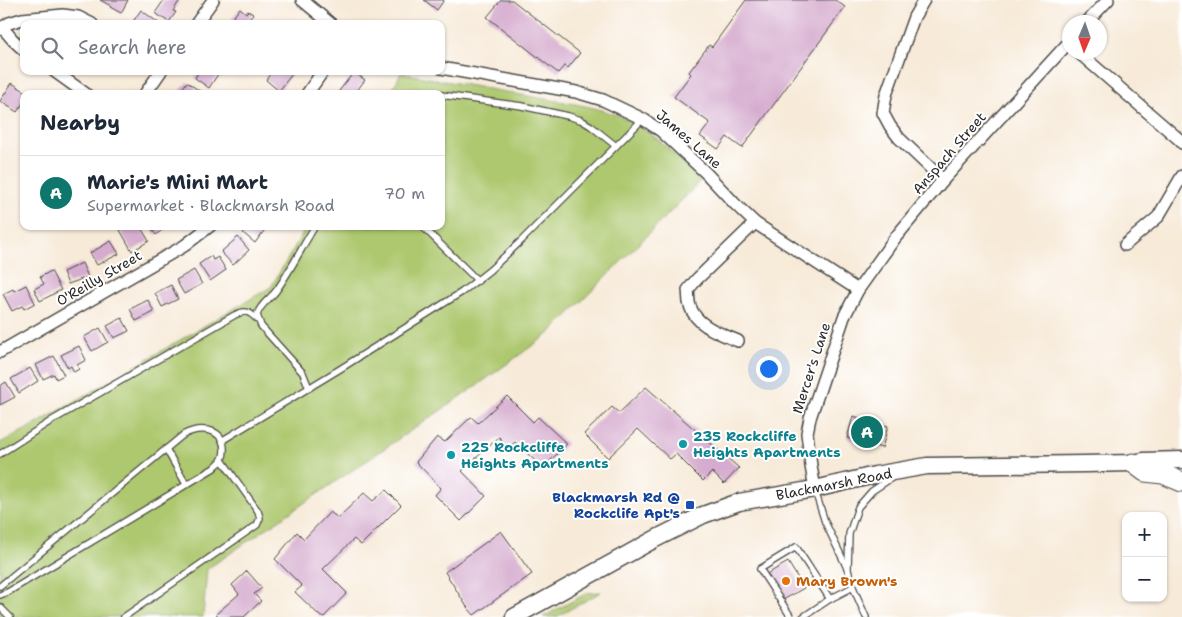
<!DOCTYPE html>
<html lang="en">
<head>
<meta charset="utf-8">
<style>
  :root { --surface:#fff; --page:#f2f2f3; --text:#1f2937; --muted:#747a83; --line:#e0e1e3; --accent:#0f766e }
  body { margin:0; font-family:"Shantell Sans",sans-serif; background:var(--page); color:var(--text) }
  .controls { position:absolute; right:15px; bottom:15px; display:grid; overflow:hidden; border-radius:10px; box-shadow:0 1px 4px #0004 }
  .controls button { width:45px; height:45px; display:grid; place-items:center; padding:0; border:0; border-bottom:1px solid var(--line); background:var(--surface); color:var(--text); font:25px sans-serif }
  .compass { position:absolute; left:1062px; top:15px; width:45px; height:45px; border-radius:50%; background:var(--surface); box-shadow:0 1px 4px #0004; rotate:182deg }
  .you { position:absolute; left:768px; top:368px; width:18px; height:18px; margin:-12px; border:4px solid #fff; border-radius:50%; background:#1a73e8; box-shadow:0 0 0 8px #1a73e833 }
  .badge { display:grid; place-items:center; width:32px; height:32px; border-radius:50%; background:var(--accent); color:#fff; font-size:16px; font-weight:700 }
  .pin { position:absolute; translate:-50% -50%; border:2px solid #fff; box-shadow:0 1px 5px #0006 }
  .list { margin:0; padding:0; list-style:none }
  h2 { display:flex; justify-content:space-between; align-items:center; height:65px; margin:0; padding:0 20px; font-size:21px }
  h2 small { font-size:16px; font-weight:400; color:var(--muted) }
  .list li { display:grid; grid-template-columns:32px 1fr auto; gap:15px; align-items:center; box-sizing:border-box; height:75px; padding:0 20px; border-top:1px solid var(--line) }
  .list b { display:block; font-size:19px; white-space:nowrap }
  .list p { margin:0; font-size:16px; white-space:nowrap; color:var(--muted) }
  .list em { font-size:16px; font-style:normal; color:var(--muted) }
  .icon { flex:none; width:28px; height:28px; fill:none; stroke:currentColor; stroke-width:2; stroke-linecap:round; stroke-linejoin:round }
  .map { position:relative; flex:none; width:1182px; height:617px; overflow:hidden }
  .search { position:absolute; background:var(--surface); box-shadow:0 1px 4px #0004; left:20px; top:20px; width:425px; height:55px; display:flex; align-items:center; gap:12px; box-sizing:border-box; padding:0 18px; border-radius:10px; color:var(--muted); font-size:19px }
  .panel { position:absolute; background:var(--surface); box-shadow:0 1px 4px #0004; left:20px; top:90px; width:425px; height:140px; border-radius:10px }
  .map>svg:first-child { display:block }
  .green { fill:#adc86e; stroke:#6c7a4c }
  .building { fill:#d5accf }
  .lines { fill:none; stroke-linecap:round; stroke-linejoin:round }
  .lane-casing { stroke:#4a4845; stroke-width:8 }
  .street-casing { stroke:#4a4845; stroke-width:14 }
  .secondary-casing { stroke:#4a4845; stroke-width:19 }
  .primary-casing { stroke:#4a4845; stroke-width:21 }
  .lane { stroke:#fff; stroke-width:5.5 }
  .street { stroke:#fff; stroke-width:11 }
  .secondary { stroke:#fff; stroke-width:16 }
  .primary { stroke:#fff; stroke-width:19 }
  .culture-dot { fill:#0f9aa8; stroke:#fff; stroke-width:2 }
  .transit-dot { fill:#1a4fb4; stroke:#fff; stroke-width:2 }
  .food-dot { fill:#e8710a; stroke:#fff; stroke-width:2 }
  .labels { text-anchor:middle; dominant-baseline:central; stroke-width:4; stroke-linejoin:round; paint-order:stroke }
  .street-label { font-size:14px; fill:#2b2b2b; stroke:#fff }
  .culture-label { font-size:14px; font-weight:bold; fill:#0d838f; stroke:#fff; text-anchor:start }
  .transit-label { font-size:14px; font-weight:bold; fill:#164399; stroke:#fff; text-anchor:end }
  .food-label { font-size:14px; font-weight:bold; fill:#c56008; stroke:#fff; text-anchor:start }
</style>
</head>
<body>
<div class="map">
<svg width="1182" height="617" viewBox="0 0 1182 617">
  <rect width="100%" height="100%" fill="#fff"/>
  <filter id="ink" filterUnits="userSpaceOnUse"><feTurbulence type="fractalNoise" baseFrequency=".02" numOctaves="2"/><feDisplacementMap in="SourceGraphic" scale="10" xChannelSelector="R" yChannelSelector="G"/><feConvolveMatrix kernelMatrix="1 2 1 2 8 2 1 2 1" color-interpolation-filters="sRGB"/></filter>
  <filter id="wash" filterUnits="userSpaceOnUse"><feTurbulence type="fractalNoise" baseFrequency=".0096" numOctaves="4" result="noise"/><feDisplacementMap in="SourceGraphic" scale="20" xChannelSelector="R" yChannelSelector="G"/><feGaussianBlur stdDeviation="1.12" result="paint"/><feColorMatrix in="noise" values="0 0 0 0 0 0 0 0 0 0 0 0 0 0 0 0 0 1.4 0 .05"/><feComposite in="paint" operator="in"/></filter>
  <g filter="url(#wash)">
    <rect width="100%" height="100%" fill="#f7ead8"/>
    <g class="green">
      <path d="M401 73C445 81 489 89 533 97 567 103 604 106 635 124 661 138 680 161 701 181L550 333 472 389 207 569 203 617H0V443L38 423 271 287 307 226H441V94H390Z"/>
      <path d="M601 592 556 617H543L587 593Z"/>
    </g>
    <g id="blocks">
      <g class="building">
        <path d="M100 0H128L121 13 110 7 111 6Z"/>
        <path d="M164 0H180L173 11 176 12 169 22 155 13Z"/>
        <path d="M424 0H444L437 10Z"/>
        <path d="M501 0H512L580 53 568 68 564 66 558 73 487 17Z"/>
        <path d="M746 0H835L845 7 742 148 727 137 718 149 700 136 710 123 674 97 691 74 689 72 709 45 712 47Z"/>
        <path d="M240 8 246 13 248 11 253 14 246 24H228Z"/>
        <path d="M141 10 160 24 132 23Z"/>
        <path d="M199 71H220L209 88 195 78Z"/>
        <path d="M272 71H289L292 74 279 91 266 80Z"/>
        <path d="M354 72 365 80 358 89 361 91 358 94H344L339 91Z"/>
        <path d="M187 82 204 94H178Z"/>
        <path d="M12 83 29 94H24V102L17 112 0 101Z"/>
        <path d="M126 226H140L149 241 132 251 120 230Z"/>
        <path d="M150 226H167L156 235Z"/>
        <path d="M249 226H263L266 228 255 243 243 233Z"/>
        <path d="M238 237 249 250 233 265 221 252Z"/>
        <path d="M111 241 119 254 97 265 90 253Z"/>
        <path d="M211 256 213 260 218 257 226 270 210 281 199 264Z"/>
        <path d="M82 263 88 277 68 284 63 272Z"/>
        <path d="M194 270 202 284 184 294 176 280Z"/>
        <path d="M51 271 61 290 40 301 34 289 44 284 40 277Z"/>
        <path d="M26 285 35 303 24 309 22 306 12 311 3 294 13 289 14 291Z"/>
        <path d="M171 285 178 299 162 307 155 293Z"/>
        <path d="M148 300 154 312 136 321 130 309Z"/>
        <path d="M122 318 129 331 114 338 107 326Z"/>
        <path d="M100 328 108 342 92 351 84 337Z"/>
        <path d="M79 346 86 360 77 365 79 369 74 372 71 366 68 368 61 355Z"/>
        <path d="M54 356 64 375 56 379 54 374 43 379 36 365Z"/>
        <path d="M30 368 38 381 19 393 11 379Z"/>
        <path d="M6 382 15 397 0 405V386Z"/>
        <path d="M646 387 739 468 724 484 712 472 703 481 676 454 670 459 638 429 608 458 584 434 612 407 619 413Z"/>
        <path d="M507 396 533 422 538 417 567 444 543 468 515 442 508 448 499 437 462 471 486 496 461 521 435 495 441 488 416 462 437 437 445 442 471 417 478 423Z"/>
        <path d="M853 416 888 426 882 448 847 438Z"/>
        <path d="M386 490 401 505 361 545 354 539 323 569 347 593 324 617H321L295 592 302 586 275 559 297 532 304 539 330 512 338 518 364 493 373 501Z"/>
        <path d="M501 531 532 574 474 615 467 607 445 572Z"/>
        <path d="M788 562 804 588 783 600 767 574Z"/>
        <path d="M247 571 262 588 254 594 261 601 244 617H218L216 614 239 594 232 585Z"/>
      </g>
    </g>
  </g>
  <g filter="url(#ink)">
    <use href="#blocks" fill-opacity="0" stroke="#4a4845" stroke-width="1"/>
    <g class="lines">
      <defs>
        <g id="lane">
          <path d="M408 94C415 90 424 92 432 94"/>
          <path d="M441 95 522 106 568 116 581 120 591 126 616 146"/>
          <path d="M422 226 478 281"/>
          <path d="M309 388 303 373 261 326 257 315C260 304 270 299 276 291 291 270 302 247 315 226"/>
          <path d="M223 440 340 369 462 292 490 270 521 241 643 119"/>
          <path d="M166 449 186 484"/>
          <path d="M0 454 51 421 233 316C245 309 249 311 259 321"/>
          <path d="M815 491 825 522 848 570 853 587 866 617"/>
          <path d="M848 568 849 534 858 507 872 491 893 477"/>
          <path d="M0 586 183 435C197 427 222 426 224 448 224 451 224 456 222 459 221 463 216 465 214 468L8 592 0 595"/>
          <path d="M0 607 10 617"/>
          <path d="M124 617 257 525 260 518 258 511 222 460"/>
          <path d="M791 617 760 569 796 547 830 599"/>
          <path d="M803 617 830 599 853 587"/>
        </g>
        <g id="street">
          <path d="M302 0 331 24"/>
          <path d="M924 0 914 17 886 95 883 113 890 126 899 138 943 180"/>
          <path d="M1087 22 1108 0"/>
          <path d="M196 24 213 0"/>
          <path d="M2 27 13 40 24 50"/>
          <path d="M0 29 9 23 22 19 63 15 78 17 92 24"/>
          <path d="M1078 52 1181 141 1182 143"/>
          <path d="M441 68 576 92 603 100 643 119 661 131 706 173 735 204 755 223 858 290"/>
          <path d="M54 71 86 94"/>
          <path d="M145 94 161 71"/>
          <path d="M307 94 323 71"/>
          <path d="M1125 245 1158 217 1182 176"/>
          <path d="M738 341C721 334 696 326 690 306 688 301 689 295 688 290L696 280 755 223"/>
          <path d="M0 352 184 246 210 226"/>
          <path d="M815 489 811 466 807 433 810 418 844 317 858 290 895 238 943 180 1070 41"/>
        </g>
        <path id="secondary" d="M514 617 655 539 703 515 739 502 815 489 875 475 927 466 1085 464 1133 463 1143 461 1182 460"/>
        <path id="primary" d="M1133 463 1145 472 1163 474 1182 482"/>
      </defs>
      <use href="#lane" class="lane-casing"/>
      <use href="#street" class="street-casing"/>
      <use href="#secondary" class="secondary-casing"/>
      <use href="#primary" class="primary-casing"/>
      <use href="#lane" class="lane"/>
      <use href="#street" class="street"/>
      <use href="#secondary" class="secondary"/>
      <use href="#primary" class="primary"/>
    </g>
  </g>
  <g class="culture-dot">
    <circle cx="683" cy="444" r="5"/>
    <circle cx="451" cy="455" r="5"/>
  </g>
  <rect class="transit-dot" x="685" y="500" width="10" height="10" rx="2.5"/>
  <circle class="food-dot" cx="786" cy="581" r="5"/>
  <g class="labels">
    <g class="street-label">
      <text transform="translate(689 139) rotate(41)">James Lane</text>
      <text transform="translate(949 153) rotate(-49)">Anspach Street</text>
      <text transform="translate(99 278) rotate(-30)">O'Reilly Street</text>
      <text transform="translate(811 368) rotate(-72)">Mercer's Lane</text>
      <text transform="translate(834 484) rotate(-11)">Blackmarsh Road</text>
    </g>
    <g class="culture-label">
      <text x="693" y="436">235 Rockcliffe<tspan x="693" dy="16">Heights Apartments</tspan></text>
      <text x="461" y="447">225 Rockcliffe<tspan x="461" dy="16">Heights Apartments</tspan></text>
    </g>
    <g class="transit-label">
      <text x="680" y="497">Blackmarsh Rd @<tspan x="680" dy="16">Rockclife Apt's</tspan></text>
    </g>
    <g class="food-label">
      <text x="796" y="581">Mary Brown's</text>
    </g>
  </g>
</svg>
<div class="controls">
<button>+</button>
<button>−</button>
</div>
<svg class="compass" viewBox="-18 -18 36 36"><path d="M0-13l5 13h-10z" fill="#e53935"/><path d="M0 13l5-13h-10z" fill="#747a83"/></svg>
<div class="you"></div>
<div class="pin badge" style="left:867px;top:432px">A</div>
<div class="search"><svg class="icon" aria-label="search" viewBox="0 0 24 24"><circle cx="10" cy="10" r="6"/><path d="M15 15l6 6"/></svg>Search here</div>
<section class="panel">
<h2>Nearby<small></small></h2>
<ul class="list">
<li><span class="badge">A</span><div><b>Marie's Mini Mart</b><p>Supermarket · Blackmarsh Road</p></div><em>70 m</em></li>
</ul>
</section>
</div>
</body>
</html>
